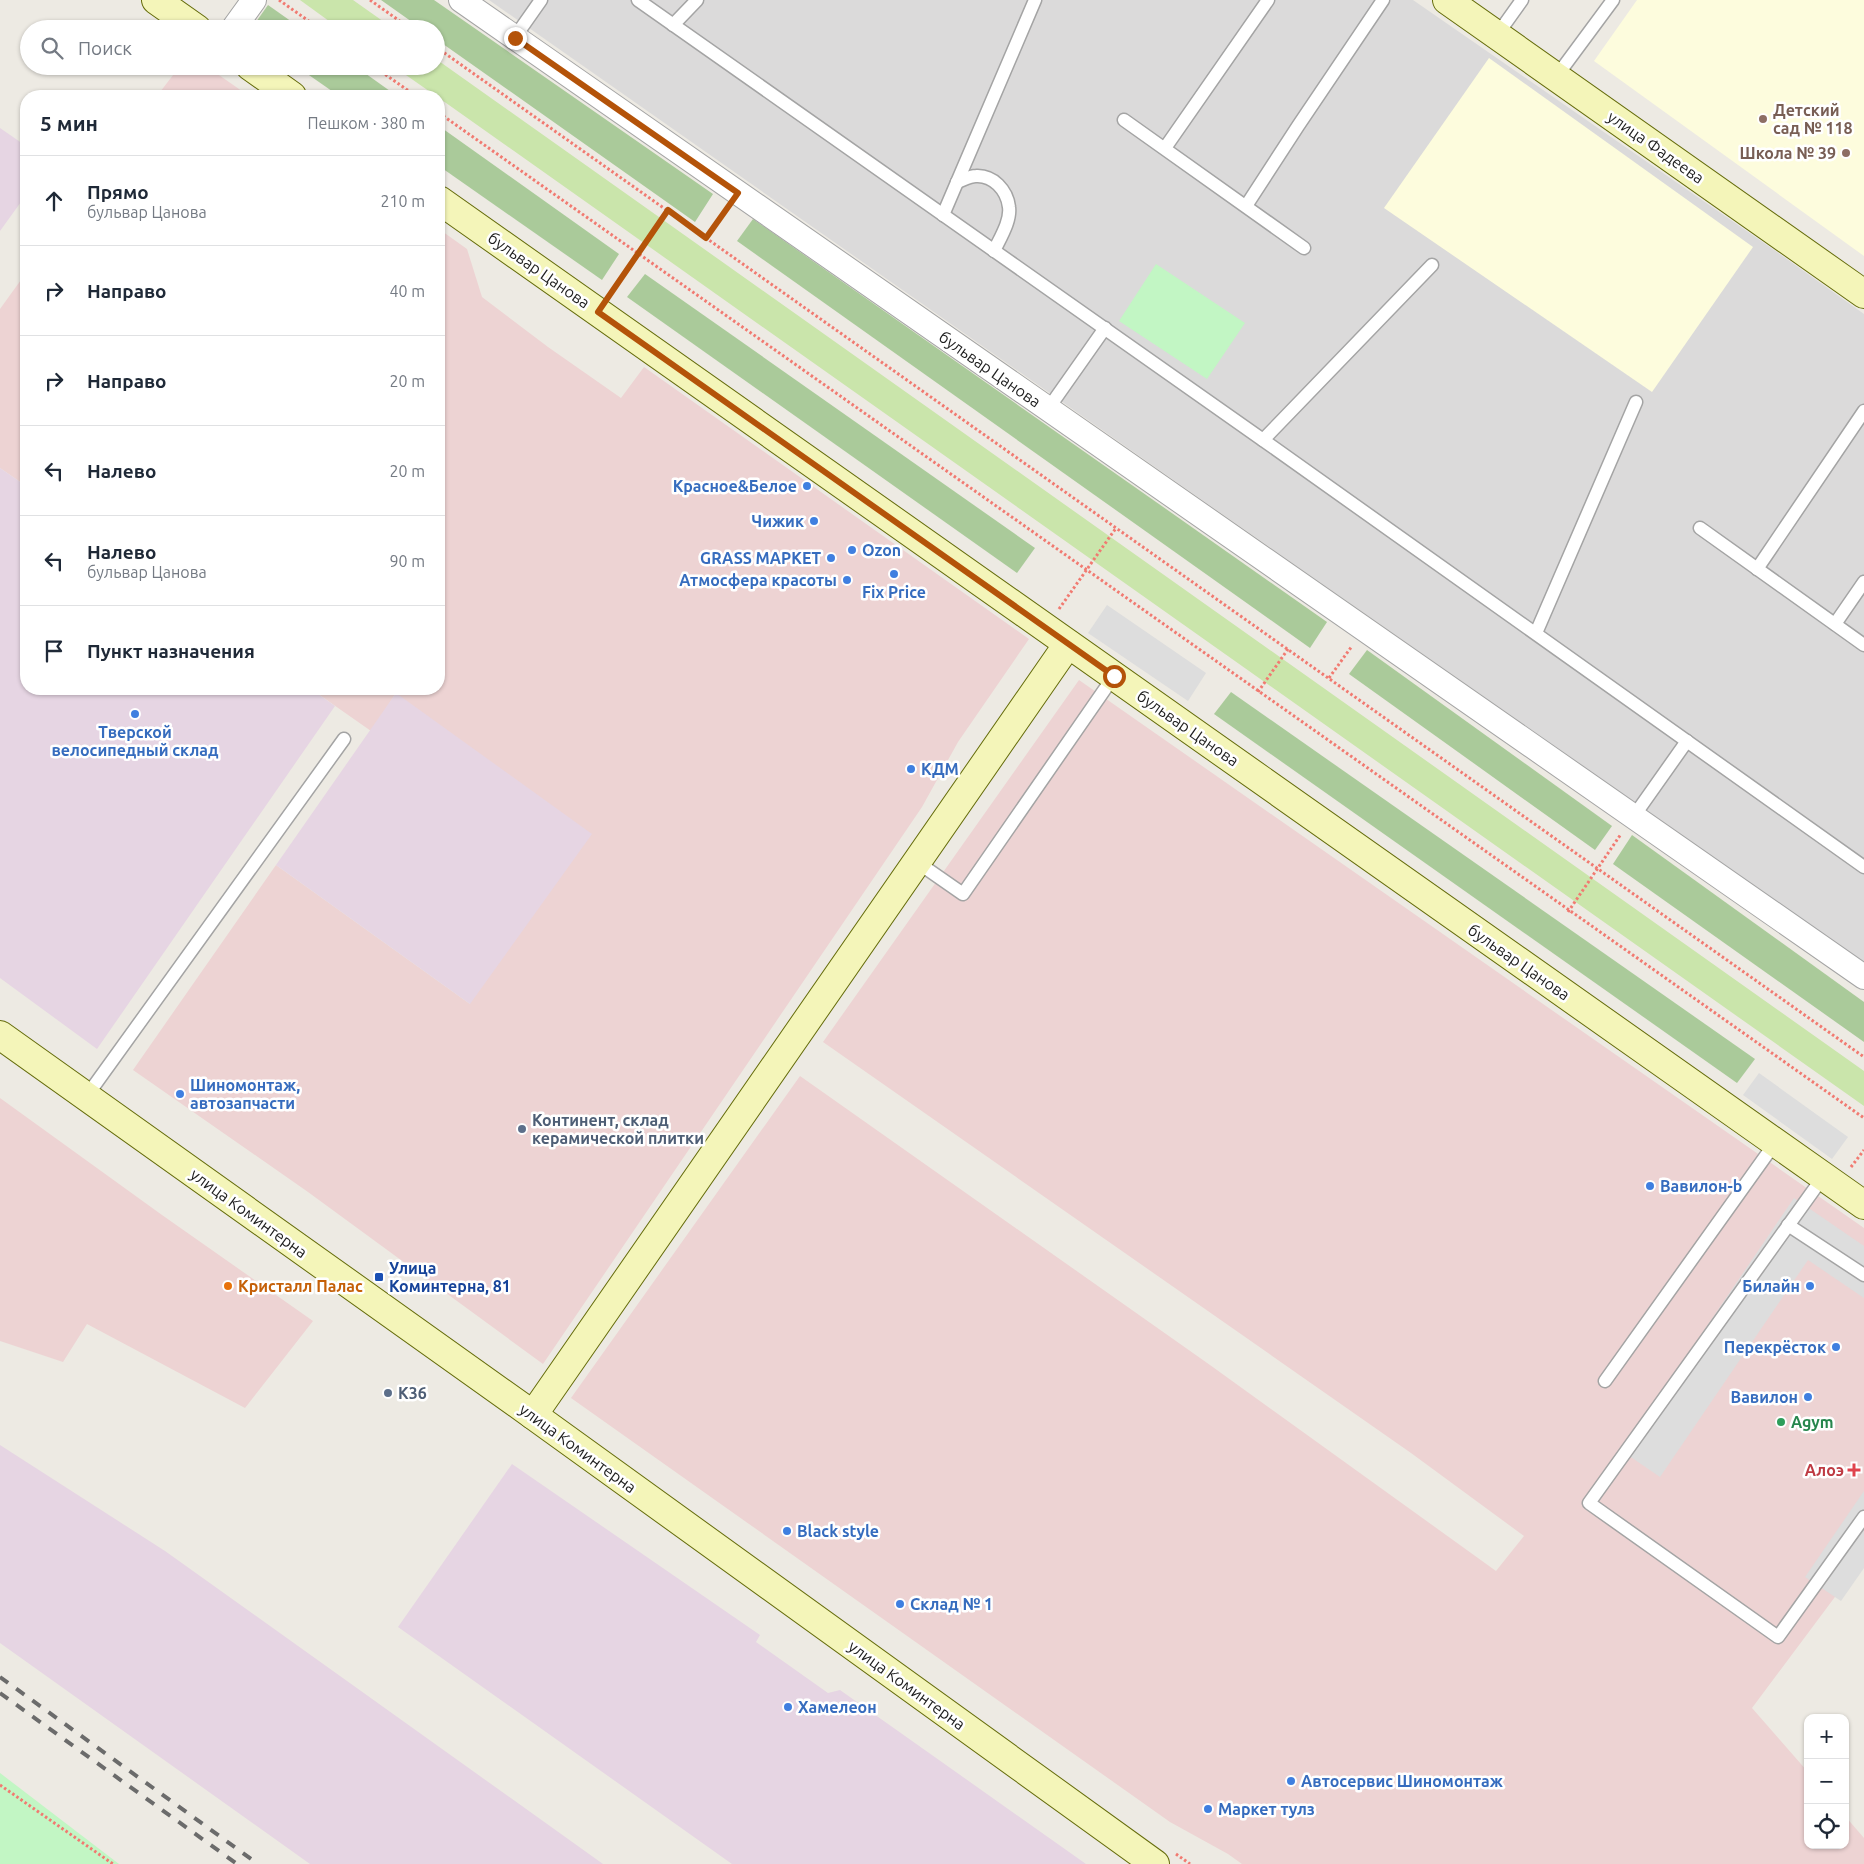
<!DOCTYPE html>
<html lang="ru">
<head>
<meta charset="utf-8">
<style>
  :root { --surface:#fff; --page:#f2f2f3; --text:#1f2937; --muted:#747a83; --line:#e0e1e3 }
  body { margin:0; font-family:Ubuntu,sans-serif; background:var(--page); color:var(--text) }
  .controls { position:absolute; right:15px; bottom:15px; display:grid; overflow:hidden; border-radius:10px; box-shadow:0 1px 4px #0004 }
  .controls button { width:45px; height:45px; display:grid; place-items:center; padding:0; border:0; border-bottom:1px solid var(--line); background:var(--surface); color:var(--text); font:25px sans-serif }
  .stop { position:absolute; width:15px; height:15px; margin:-11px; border:4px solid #b45309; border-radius:50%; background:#fff }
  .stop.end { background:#b45309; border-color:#fff; box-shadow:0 1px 5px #0008 }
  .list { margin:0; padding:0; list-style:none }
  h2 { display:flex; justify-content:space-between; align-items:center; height:65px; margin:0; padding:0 20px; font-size:21px }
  h2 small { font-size:16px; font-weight:400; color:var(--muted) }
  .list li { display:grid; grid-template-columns:32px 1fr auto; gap:15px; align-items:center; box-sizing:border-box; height:90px; padding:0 20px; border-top:1px solid var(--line) }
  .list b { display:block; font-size:19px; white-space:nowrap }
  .list p { margin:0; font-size:16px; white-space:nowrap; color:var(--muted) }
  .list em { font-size:16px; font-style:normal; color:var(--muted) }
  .icon { flex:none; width:28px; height:28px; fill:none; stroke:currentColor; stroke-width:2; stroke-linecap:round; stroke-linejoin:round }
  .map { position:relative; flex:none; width:1864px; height:1864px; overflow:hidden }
  .search { position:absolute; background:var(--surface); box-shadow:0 1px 4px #0004; left:20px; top:20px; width:425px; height:55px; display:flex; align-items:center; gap:12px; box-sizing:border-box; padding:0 18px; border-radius:28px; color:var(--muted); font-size:19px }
  .panel { position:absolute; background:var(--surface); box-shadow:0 1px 4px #0004; left:20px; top:90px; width:425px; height:605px; border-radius:20px }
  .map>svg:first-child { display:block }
  .residential { fill:#dbdada }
  .commercial { fill:#edd3d3 }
  .industrial { fill:#e6d5e3 }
  .education { fill:#fdfcdd }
  .grass { fill:#cae5ab }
  .forest { fill:#aaca9a }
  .park { fill:#c2f6c4 }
  .parking { fill:#ddd }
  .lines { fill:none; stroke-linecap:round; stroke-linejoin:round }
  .lane-casing { stroke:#a4a4a4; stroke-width:15 }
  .street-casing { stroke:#a4a4a4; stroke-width:26 }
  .secondary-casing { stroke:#656c0b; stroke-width:30 }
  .path { stroke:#f17a71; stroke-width:3; stroke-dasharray:2.5 2.5; stroke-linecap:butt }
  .lane { stroke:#fff; stroke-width:12 }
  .street { stroke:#fff; stroke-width:24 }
  .secondary { stroke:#f4f5b9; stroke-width:28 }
  .rail { stroke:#6b6b6b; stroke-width:4; stroke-dasharray:10 10; stroke-linecap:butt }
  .route { stroke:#b45309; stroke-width:6 }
  .education-dot { fill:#8d6e63; stroke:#fff; stroke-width:2 }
  .shop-dot { fill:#3f7fe0; stroke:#fff; stroke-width:2 }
  .service-dot { fill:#5c6f8a; stroke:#fff; stroke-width:2 }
  .transit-dot { fill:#1a4fb4; stroke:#fff; stroke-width:2 }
  .food-dot { fill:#e8710a; stroke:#fff; stroke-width:2 }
  .leisure-dot { fill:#2e9e5b; stroke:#fff; stroke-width:2 }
  .health-dot { fill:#e0444e; stroke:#fff; stroke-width:2 }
  .labels { text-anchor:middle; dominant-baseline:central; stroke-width:5; stroke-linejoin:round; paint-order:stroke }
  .education-label { font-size:16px; font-weight:bold; fill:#785e54; stroke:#fff; text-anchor:start }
  .street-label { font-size:16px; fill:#1d1d1d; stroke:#fff }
  .shop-label { font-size:16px; font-weight:bold; fill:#366cbe; stroke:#fff; text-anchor:start }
  .service-label { font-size:16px; font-weight:bold; fill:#4e5e75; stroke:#fff; text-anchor:start }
  .transit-label { font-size:16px; font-weight:bold; fill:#164399; stroke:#fff; text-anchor:start }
  .food-label { font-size:16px; font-weight:bold; fill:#c56008; stroke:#fff; text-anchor:start }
  .leisure-label { font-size:16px; font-weight:bold; fill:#27864d; stroke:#fff; text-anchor:start }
  .health-label { font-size:16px; font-weight:bold; fill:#be3a42; stroke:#fff; text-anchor:end }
</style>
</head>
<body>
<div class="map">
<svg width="1864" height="1864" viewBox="0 0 1864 1864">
  <rect width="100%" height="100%" fill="#edeae3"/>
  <path class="residential" d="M489 0H1413L1777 252 1864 314V962L1182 486Z"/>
  <g class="commercial">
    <path d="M180 66H206L249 96H157Z"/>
    <path d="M439 229 467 249 482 297 548 347 621 398 644 367 1029 639 958 742 922 807 543 1364 308 1192 133 1070 276 865 470 1004 396 693 371 731 311 689H439Z"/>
    <path d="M26 273V486L0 468V309Z"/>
    <path d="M1079 680 1864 1228V1558L1752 1708 1808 1772V1845H1845V1816L1864 1838V1864H1242L1228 1854 1170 1822 571 1398 800 1076 1210 1365 1496 1571 1524 1536 1411 1453 823 1042Z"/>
    <path d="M0 1098 162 1215 313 1321 245 1408 87 1324 63 1362 0 1341Z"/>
  </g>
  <g class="industrial">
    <path d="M0 128 26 146V195L0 231Z"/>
    <path d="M0 468 26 486V689H311L335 706 97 1049 0 978Z"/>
    <path d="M396 693 592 834 470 1004 276 865Z"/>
    <path d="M0 1445 165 1551 603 1864H310L0 1643Z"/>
    <path d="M512 1464 760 1635 756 1642 828 1693 840 1690 1086 1864H732L398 1627Z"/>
  </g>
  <g class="education">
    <path d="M1637 0H1864V256L1594 61Z"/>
    <path d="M1489 58 1753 247 1652 392 1384 208Z"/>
  </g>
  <g class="grass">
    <path d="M300 0H353L394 29H340Z"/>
    <path d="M436 59 1864 1071V1106L439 98V96H436L393 66H436Z"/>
  </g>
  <g class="forest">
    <path d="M381 0H434L713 194 695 222 436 39V29H422Z"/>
    <path d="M268 5 302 29H251Z"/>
    <path d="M296 66H355L397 96H339Z"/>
    <path d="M439 126 619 254 602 280 439 166Z"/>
    <path d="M753 219 1327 622 1310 648 737 241Z"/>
    <path d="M645 274 1035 548 1017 573 627 297Z"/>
    <path d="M1367 650 1612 826 1595 850 1349 674Z"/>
    <path d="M1231 692 1755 1059 1737 1083 1214 714Z"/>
    <path d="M1632 835 1864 1002V1042L1613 864Z"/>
  </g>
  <g class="park">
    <path d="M1156 264 1245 323 1207 379 1119 321Z"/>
    <path d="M0 1773 119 1864H0Z"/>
  </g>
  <g class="parking">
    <path d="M1107 605 1206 673 1188 701 1088 633Z"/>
    <path d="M1759 1073 1848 1137 1832 1159 1743 1095Z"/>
    <path d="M1794 1198 1864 1246V1298L1808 1260 1660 1477 1622 1451Z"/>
    <path d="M1864 1491V1568L1841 1601 1805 1577Z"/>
  </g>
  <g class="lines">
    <defs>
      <g id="lane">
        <path d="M638 0 1263 440 1864 867"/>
        <path d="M673 25 697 0"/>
        <path d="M1497 35 1522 0"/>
        <path d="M515 37 541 0"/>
        <path d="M1556 77 1613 0"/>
        <path d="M1124 120 1304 248"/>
        <path d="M1165 148 1268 0"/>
        <path d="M957 182C963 180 970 176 976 176 993 175 1007 190 1009 207 1011 221 1000 238 994 251"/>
        <path d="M1246 206 1298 126 1383 0"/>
        <path d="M943 215 1035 0"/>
        <path d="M1048 409 1105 328"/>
        <path d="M1263 440 1432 265"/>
        <path d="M1700 528 1864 645"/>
        <path d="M1757 569 1864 411"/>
        <path d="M1835 624 1864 582"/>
        <path d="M1536 633 1636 402"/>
        <path d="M1634 816 1687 741"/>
        <path d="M917 862 963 894 1114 676"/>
        <path d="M86 1097 344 739"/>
        <path d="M1823 1177 1589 1503 1778 1637 1864 1517"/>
        <path d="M1788 1225 1864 1275"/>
        <path d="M1605 1381 1775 1143"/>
      </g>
      <g id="street">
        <path d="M461 0 1864 977"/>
        <path d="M233 29 254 0"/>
      </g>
      <g id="secondary">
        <path d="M156 0 197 29"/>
        <path d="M1447 0 1864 294"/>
        <path d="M250 66 292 96"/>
        <path d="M439 200 1864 1205"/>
        <path d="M0 1035 533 1415 1155 1864"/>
        <path d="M533 1415 1068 644"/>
      </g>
    </defs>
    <use href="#lane" class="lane-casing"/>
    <use href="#street" class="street-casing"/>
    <use href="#secondary" class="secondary-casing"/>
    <g class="path">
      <path d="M279 0 320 29"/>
      <path d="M370 0 411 29"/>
      <path d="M436 47 1864 1057"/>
      <path d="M373 66 416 96"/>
      <path d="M439 113 1864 1118"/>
      <path d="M706 238 726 210"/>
      <path d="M611 293 668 210"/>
      <path d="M1059 609 1116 528"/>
      <path d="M1329 678 1352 646"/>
      <path d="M1258 692 1288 649"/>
      <path d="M1568 912 1621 834"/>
      <path d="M1851 1167 1864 1150"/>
      <path d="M0 1785 113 1864"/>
      <path d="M1176 1854 1190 1864"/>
    </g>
    <use href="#lane" class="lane"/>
    <use href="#street" class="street"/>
    <use href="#secondary" class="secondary"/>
    <g class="rail">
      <path d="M0 1677 258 1864"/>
      <path d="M0 1693 237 1864"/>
    </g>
  </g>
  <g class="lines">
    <path class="route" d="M515 38 738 193 706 238 668 210 598 312 1114 676"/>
  </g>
  <g class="education-dot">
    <circle cx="1763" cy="119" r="5"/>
    <circle cx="1846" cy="153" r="5"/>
  </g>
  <g class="shop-dot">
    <circle cx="807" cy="486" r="5"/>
    <circle cx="814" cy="521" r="5"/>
    <circle cx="852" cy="550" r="5"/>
    <circle cx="831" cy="558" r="5"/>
    <circle cx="894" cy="574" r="5"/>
    <circle cx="847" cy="580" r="5"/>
    <circle cx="135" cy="714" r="5"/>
    <circle cx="911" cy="769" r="5"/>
    <circle cx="180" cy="1094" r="5"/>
    <circle cx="1650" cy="1186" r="5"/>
    <circle cx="1810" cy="1286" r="5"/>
    <circle cx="1836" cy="1347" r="5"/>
    <circle cx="1808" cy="1397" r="5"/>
    <circle cx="787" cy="1531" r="5"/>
    <circle cx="900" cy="1604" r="5"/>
    <circle cx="788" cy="1707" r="5"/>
    <circle cx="1291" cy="1781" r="5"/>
    <circle cx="1208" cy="1809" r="5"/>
  </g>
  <g class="service-dot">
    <circle cx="522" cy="1129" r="5"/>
    <circle cx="388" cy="1393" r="5"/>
  </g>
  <rect class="transit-dot" x="374" y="1272" width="10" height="10" rx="2.5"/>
  <circle class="food-dot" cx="228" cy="1286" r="5"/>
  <circle class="leisure-dot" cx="1781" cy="1422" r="5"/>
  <path class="health-dot" d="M1851.5 1462.5h5v5h5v5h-5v5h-5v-5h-5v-5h5z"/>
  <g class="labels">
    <g class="education-label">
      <text x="1773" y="110">Детский<tspan x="1773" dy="18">сад № 118</tspan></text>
      <text x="1836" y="153" text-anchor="end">Школа № 39</text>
    </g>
    <g class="street-label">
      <text transform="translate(1656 147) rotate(35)">улица Фадеева</text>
      <text transform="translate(539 270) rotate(35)">бульвар Цанова</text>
      <text transform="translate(990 369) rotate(35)">бульвар Цанова</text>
      <text transform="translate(1188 728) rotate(35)">бульвар Цанова</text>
      <text transform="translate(1519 962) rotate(35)">бульвар Цанова</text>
      <text transform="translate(249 1213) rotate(36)">улица Коминтерна</text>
      <text transform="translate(578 1448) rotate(36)">улица Коминтерна</text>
      <text transform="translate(907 1685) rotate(36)">улица Коминтерна</text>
    </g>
    <g class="shop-label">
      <text x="797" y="486" text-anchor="end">Красное&amp;Белое</text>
      <text x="804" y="521" text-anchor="end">Чижик</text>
      <text x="862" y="550">Ozon</text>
      <text x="821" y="558" text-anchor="end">GRASS МАРКЕТ</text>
      <text x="837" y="580" text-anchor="end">Атмосфера красоты</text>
      <text x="894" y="592" text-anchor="middle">Fix Price</text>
      <text x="135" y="732" text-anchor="middle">Тверской<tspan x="135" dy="18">велосипедный склад</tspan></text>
      <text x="921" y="769">КДМ</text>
      <text x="190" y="1085">Шиномонтаж,<tspan x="190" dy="18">автозапчасти</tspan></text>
      <text x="1660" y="1186">Вавилон-b</text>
      <text x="1800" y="1286" text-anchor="end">Билайн</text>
      <text x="1826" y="1347" text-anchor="end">Перекрёсток</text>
      <text x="1798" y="1397" text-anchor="end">Вавилон</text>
      <text x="797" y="1531">Black style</text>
      <text x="910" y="1604">Склад № 1</text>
      <text x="798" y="1707">Хамелеон</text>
      <text x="1301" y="1781">Автосервис Шиномонтаж</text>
      <text x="1218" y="1809">Маркет тулз</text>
    </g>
    <g class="service-label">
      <text x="532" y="1120">Континент, склад<tspan x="532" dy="18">керамической плитки</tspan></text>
      <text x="398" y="1393">К36</text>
    </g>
    <g class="transit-label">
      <text x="389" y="1268">Улица<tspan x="389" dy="18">Коминтерна, 81</tspan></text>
    </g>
    <g class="food-label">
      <text x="238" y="1286">Кристалл Палас</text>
    </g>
    <g class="leisure-label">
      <text x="1791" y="1422">Agym</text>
    </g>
    <g class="health-label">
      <text x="1844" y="1470">Алоэ</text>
    </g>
  </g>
</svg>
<div class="controls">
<button>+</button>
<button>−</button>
<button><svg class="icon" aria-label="locate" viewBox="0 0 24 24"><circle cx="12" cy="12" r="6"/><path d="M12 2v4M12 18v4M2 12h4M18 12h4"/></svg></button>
</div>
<div class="stop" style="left:1114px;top:676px"></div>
<div class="stop end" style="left:515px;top:38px"></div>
<div class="search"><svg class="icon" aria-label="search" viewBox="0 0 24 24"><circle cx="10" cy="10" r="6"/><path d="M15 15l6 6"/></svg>Поиск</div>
<section class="panel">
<h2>5 мин<small>Пешком · 380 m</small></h2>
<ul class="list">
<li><svg class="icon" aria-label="ahead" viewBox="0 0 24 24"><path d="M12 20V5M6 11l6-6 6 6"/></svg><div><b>Прямо</b><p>бульвар Цанова</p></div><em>210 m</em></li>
<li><svg class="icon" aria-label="right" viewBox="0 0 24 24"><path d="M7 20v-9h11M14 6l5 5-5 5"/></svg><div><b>Направо</b></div><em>40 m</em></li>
<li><svg class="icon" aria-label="right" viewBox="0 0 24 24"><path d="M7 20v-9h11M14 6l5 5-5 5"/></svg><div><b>Направо</b></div><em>20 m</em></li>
<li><svg class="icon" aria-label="left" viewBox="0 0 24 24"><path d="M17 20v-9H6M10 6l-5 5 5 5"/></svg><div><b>Налево</b></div><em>20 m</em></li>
<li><svg class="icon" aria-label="left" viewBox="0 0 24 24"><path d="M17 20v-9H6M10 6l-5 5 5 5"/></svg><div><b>Налево</b><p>бульвар Цанова</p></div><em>90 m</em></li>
<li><svg class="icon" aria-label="arrive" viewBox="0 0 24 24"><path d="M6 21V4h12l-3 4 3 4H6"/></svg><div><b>Пункт назначения</b></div></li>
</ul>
</section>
</div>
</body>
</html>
